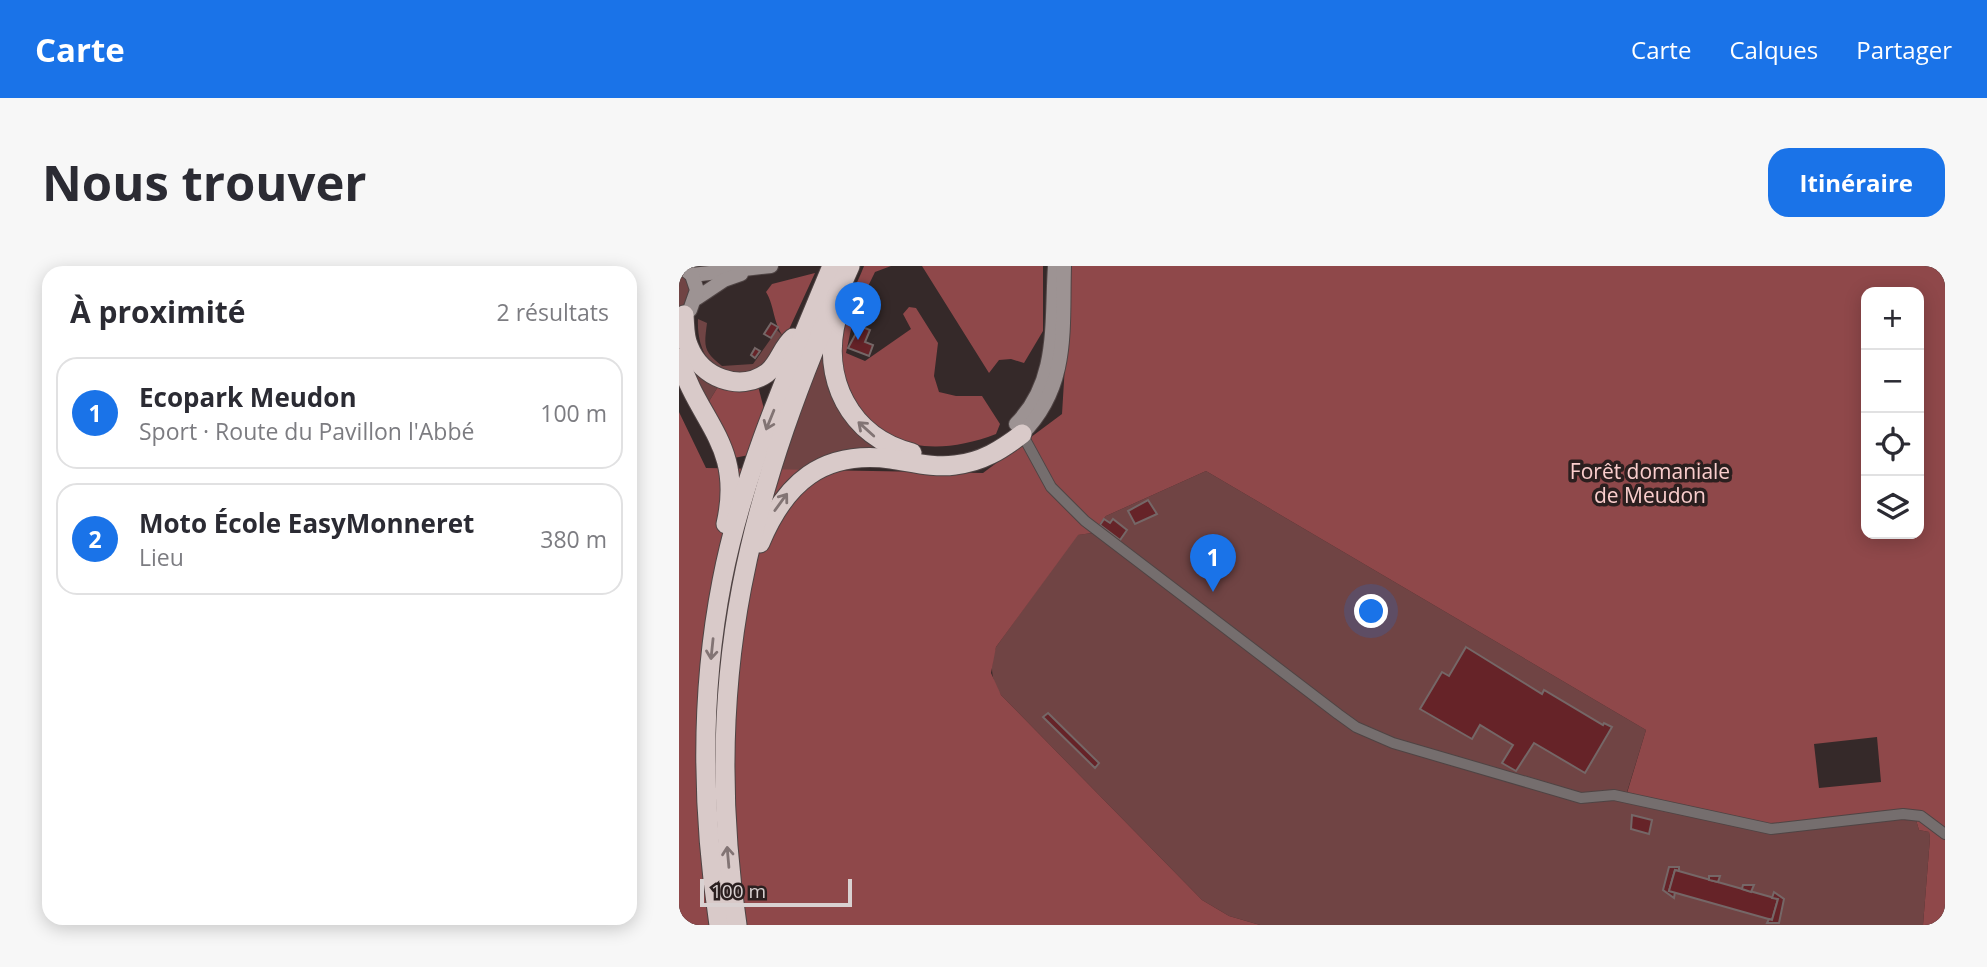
<!DOCTYPE html>
<html lang="fr">
<head>
<meta charset="utf-8">
<style>
  :root { --surface:#fff; --page:#f7f7f7; --text:#2b2b33; --muted:#7c7c81; --line:#e1e1e2; --accent:#1a73e8 }
  body { margin:0; font-family:"Open Sans",sans-serif; background:var(--page); color:var(--text) }
  .controls { position:absolute; right:21px; top:21px; display:grid; overflow:hidden; border-radius:14px; box-shadow:0 4px 18px #0003 }
  .controls button { width:63px; height:63px; display:grid; place-items:center; padding:0; border:0; border-bottom:2px solid var(--line); background:var(--surface); color:var(--text); font:35px sans-serif }
  .scale { position:absolute; left:21px; bottom:18px; width:152px; box-sizing:border-box; padding-left:7px; border:4px solid #d9d1d1; border-top:0; font-size:19px; line-height:24px; white-space:nowrap; color:#d9d1d1; -webkit-text-stroke:5px #2b1f1f; paint-order:stroke }
  .you { position:absolute; left:693px; top:346px; width:24px; height:24px; margin:-18px; border:5px solid #fff; border-radius:50%; background:#1a73e8; box-shadow:0 0 0 10px #1a73e833 }
  .badge { display:grid; place-items:center; width:46px; height:46px; border-radius:50%; background:var(--accent); color:#fff; font-size:23px; font-weight:700 }
  .pin { position:absolute; translate:-50% -58px; filter:drop-shadow(0 2px 4px #0008) }
  .pin::after { content:''; position:absolute; top:37px; width:24px; height:21px; background:inherit; clip-path:polygon(0 0,100% 0,50% 100%) }
  .list { margin:0; padding:0; list-style:none }
  h2 { display:flex; justify-content:space-between; align-items:center; height:91px; margin:0; padding:0 28px; font-size:30px }
  h2 small { font-size:23px; font-weight:400; color:var(--muted) }
  .list li { display:grid; grid-template-columns:46px 1fr auto; gap:21px; align-items:center; box-sizing:border-box; height:112px; margin:0 14px 14px; padding:0 14px; border:2px solid var(--line); border-radius:21px }
  .list b { display:block; font-size:26px; white-space:nowrap }
  .list p { margin:0; font-size:23px; white-space:nowrap; color:var(--muted) }
  .list em { font-size:23px; font-style:normal; color:var(--muted) }
  .icon { flex:none; width:38px; height:38px; fill:none; stroke:currentColor; stroke-width:2; stroke-linecap:round; stroke-linejoin:round }
  .map { position:relative; flex:none; width:1266px; height:659px; overflow:hidden; border-radius:21px }
  header { display:flex; align-items:center; gap:42px; box-sizing:border-box; height:98px; padding:0 35px; background:var(--accent); color:#fff }
  header strong { font-size:33px }
  nav { display:flex; gap:38px; margin-inline-start:auto; font-size:24px }
  .intro { display:flex; align-items:center; justify-content:space-between; box-sizing:border-box; height:168px; padding:0 42px }
  h1 { margin:0; font-size:49px }
  .button { padding:18px 32px; border-radius:21px; background:var(--accent); color:#fff; font-size:24px; font-weight:700 }
  main { display:flex; gap:42px; padding:0 42px }
  aside { flex:1; background:var(--surface); border-radius:21px; box-shadow:0 4px 18px #0003 }
  .map>svg:first-child { display:block }
  .green { fill:#704444 }
  .forest { fill:#8f484a; fill-rule:evenodd }
  .building { fill:#662328; stroke:#756767; stroke-width:2 }
  .lines { fill:none; stroke-linecap:round; stroke-linejoin:round }
  .street-casing { stroke:#4f4444; stroke-width:12 }
  .secondary-casing { stroke:#4f4444; stroke-width:16 }
  .highway-casing { stroke:#4f4444; stroke-width:21 }
  .street { stroke:#756e6e; stroke-width:10 }
  .secondary { stroke:#9d9393; stroke-width:14 }
  .highway { stroke:#d9cac9; stroke-width:19 }
  .oneway { stroke:#827474 }
  .labels { text-anchor:middle; dominant-baseline:central; stroke-width:7; stroke-linejoin:round; paint-order:stroke }
  .park-label { font-size:21px; fill:#facecd; stroke:#2b1f1f }
</style>
</head>
<body>
<header>
<strong>Carte</strong>
<nav><a>Carte</a><a>Calques</a><a>Partager</a></nav>
</header>
<div class="intro"><h1>Nous trouver</h1><a class="button">Itinéraire</a></div>
<main>
<aside>
<h2>À proximité<small>2 résultats</small></h2>
<ul class="list">
<li><span class="badge">1</span><div><b>Ecopark Meudon</b><p>Sport · Route du Pavillon l'Abbé</p></div><em>100 m</em></li>
<li><span class="badge">2</span><div><b>Moto École EasyMonneret</b><p>Lieu</p></div><em>380 m</em></li>
</ul>
</aside>
<div class="map">
<svg width="1266" height="659" viewBox="0 0 1266 659">
  <rect width="100%" height="100%" fill="#352929"/>
  <g class="green">
    <path d="M0 6C17 18 14 33 0 45Z"/>
    <path d="M19 53 28 57C25 81 24 85 43 100L74 98 98 64 106 72C103 78 100 86 96 91 93 95 86 97 82 100 42 123 17 92 19 53Z"/>
    <path d="M146 70V94L217 188 194 186 87 242Z"/>
    <path d="M9 95 40 119 29 137Z"/>
    <path d="M527 205 967 464 948 526 1192 555 1237 554 1240 564 1250 566 1251 572 1244 659H581L550 650 523 634 322 429C311 412 311 399 317 381L398 269 413 267 427 250Z"/>
  </g>
  <g class="forest">
    <path d="M185 0H212L196 6 175 49 167 87 186 95 232 63 224 48 230 41 237 42 259 77 255 110 260 126 277 130H303L321 158 317 168C227 203 154 163 163 61 164 41 178 19 185 0Z"/>
    <path d="M243 0H364V65L345 97 332 93 320 94 310 107Z"/>
    <path d="M392 0H1266V659H1244L1251 572 1250 566 1240 564 1237 554 1094 559 948 527 967 464 527 205 427 250 413 267 399 269 317 381 312 407 322 429 523 634 550 650 581 659H0V146L27 202 304 207 383 148ZM1187 26H1240V268H1187ZM1198 471 1202 516 1140 522 1135 478Z"/>
    <path d="M136 7 106 72C94 60 96 40 87 26L93 18Z"/>
    <path d="M40 119 79 120 85 143 70 189 55 192 29 137Z"/>
  </g>
  <g class="building">
    <path d="M92 57 99 61 92 72 85 68Z"/>
    <path d="M181 60 191 64 186 76 194 79 190 90 169 82Z"/>
    <path d="M76 82 81 85 76 92 72 89Z"/>
    <path d="M469 234 478 248 456 258 449 245Z"/>
    <path d="M425 253 431 257 434 253 448 264 441 274 421 259Z"/>
    <path d="M787 381 863 428 865 424 924 459 925 457 933 461 906 507 855 477 837 505 823 497 834 479 801 459 793 473 741 443 763 406 770 410Z"/>
    <path d="M369 447 420 497 416 502 364 451Z"/>
    <path d="M953 549 973 554 970 568 952 563Z"/>
    <path d="M990 601H1000V605L996 604 990 625 996 626 995 632 984 624Z"/>
    <path d="M996 604 1099 633 1093 654 990 625Z"/>
    <path d="M1030 610H1041L1039 616 1030 614Z"/>
    <path d="M1064 619H1075L1072 626 1063 623Z"/>
    <path d="M1095 626 1105 633 1100 657H1088L1090 653 1093 654 1099 633 1093 632Z"/>
  </g>
  <g class="lines">
    <defs>
      <path id="street" d="M342 166 372 221 406 255 659 448 677 461 714 477 902 532 935 529 1092 563 1224 548 1242 550 1266 568"/>
      <g id="secondary">
        <path d="M13 9 92 0"/>
        <path d="M18 32 45 14 62 8"/>
        <path d="M0 51 11 44 18 24 13 9 2 0"/>
        <path d="M337 158C380 114 372 57 376 0"/>
        <path d="M343 168C391 120 383 63 385 0"/>
      </g>
      <g id="highway">
        <path d="M5 49C6 60 5 71 10 81 22 111 60 127 88 107 100 98 103 81 114 72"/>
        <path d="M158 51C141 112 171 171 233 187"/>
        <path d="M0 92C20 158 65 178 47 258"/>
        <path d="M81 277C106 217 143 184 212 193 233 196 255 202 276 199 303 196 322 184 343 168"/>
        <path d="M40 659C23 546 21 428 43 315 64 206 111 102 153 0"/>
        <path d="M58 659C21 412 70 224 171 0"/>
      </g>
    </defs>
    <use href="#street" class="street-casing"/>
    <use href="#secondary" class="secondary-casing"/>
    <use href="#highway" class="highway-casing"/>
    <use href="#street" class="street"/>
    <use href="#secondary" class="secondary"/>
    <use href="#highway" class="highway"/>
  </g>
  <defs><path id="oneway-shaft" d="M-6 0H5M1.5-3L5.5 0L1.5 3" fill="none" stroke-width="1.6" stroke-linecap="round" stroke-linejoin="round" transform="scale(1.75)"/></defs>
  <g class="oneway">
    <use href="#oneway-shaft" transform="translate(91 154) rotate(112)"/>
    <use href="#oneway-shaft" transform="translate(187 163) rotate(-138)"/>
    <use href="#oneway-shaft" transform="translate(102 236) rotate(-54)"/>
    <use href="#oneway-shaft" transform="translate(33 383) rotate(96)"/>
    <use href="#oneway-shaft" transform="translate(49 591) rotate(-95)"/>
  </g>
  <g class="labels">
    <g class="park-label">
      <text x="971" y="205">Forêt domaniale<tspan x="971" dy="24">de Meudon</tspan></text>
    </g>
  </g>
</svg>
<div class="controls">
<button>+</button>
<button>−</button>
<button><svg class="icon" aria-label="locate" viewBox="0 0 24 24"><circle cx="12" cy="12" r="6"/><path d="M12 2v4M12 18v4M2 12h4M18 12h4"/></svg></button>
<button><svg class="icon" aria-label="layers" viewBox="0 0 24 24"><path d="M12 4l9 5-9 5-9-5zM3 14l9 5 9-5"/></svg></button>
</div>
<div class="scale">100 m</div>
<div class="you"></div>
<div class="pin badge" style="left:534px;top:326px">1</div>
<div class="pin badge" style="left:179px;top:74px">2</div>
</div>
</main>
</body>
</html>
